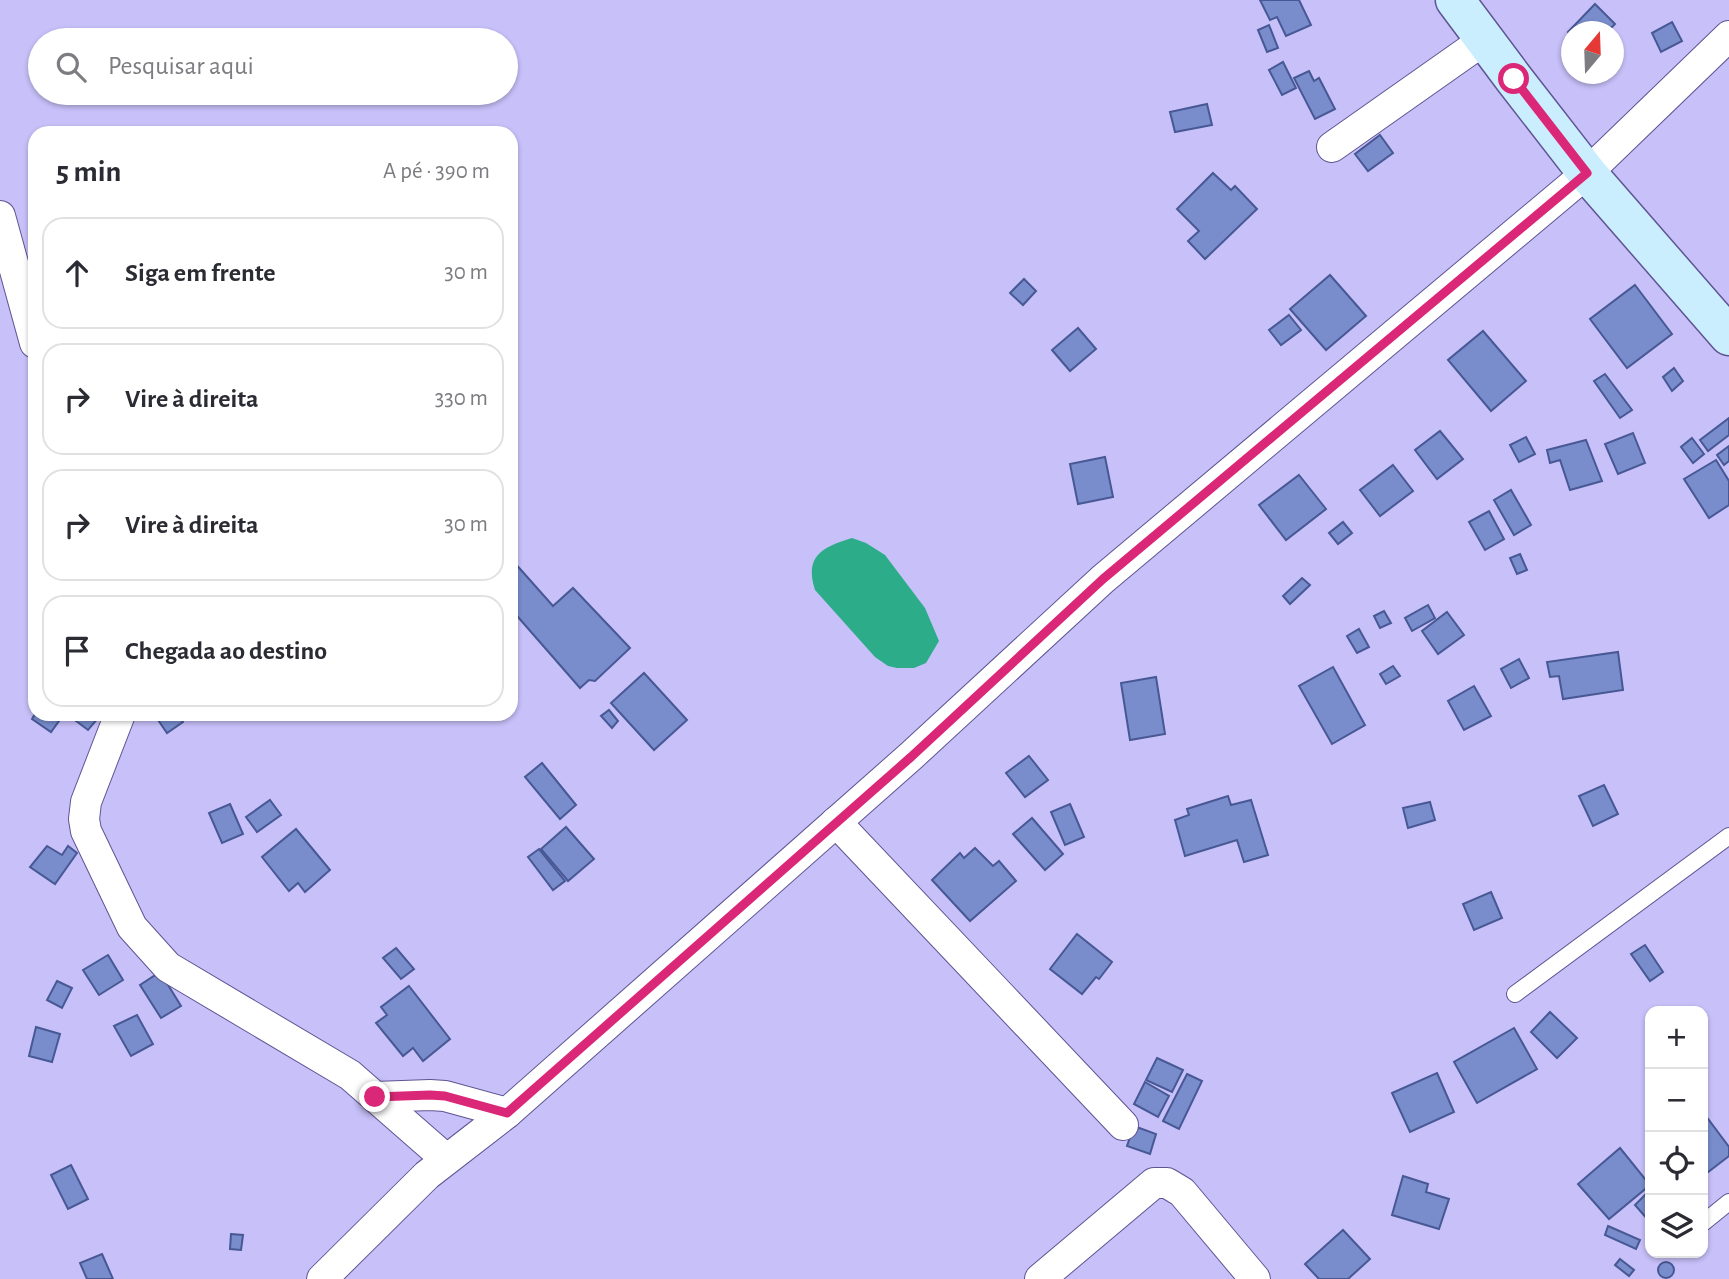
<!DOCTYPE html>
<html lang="pt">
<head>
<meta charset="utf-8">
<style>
  :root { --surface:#fff; --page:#f2f2f3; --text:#2b2b33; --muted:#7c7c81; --line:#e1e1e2 }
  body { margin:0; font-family:"Alegreya Sans",sans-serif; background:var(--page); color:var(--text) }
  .controls { position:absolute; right:21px; bottom:21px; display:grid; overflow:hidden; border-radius:14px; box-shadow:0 2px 5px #0004 }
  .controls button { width:63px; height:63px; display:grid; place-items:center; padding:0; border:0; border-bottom:2px solid var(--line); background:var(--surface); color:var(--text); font:35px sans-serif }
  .compass { position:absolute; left:1561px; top:21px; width:63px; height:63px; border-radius:50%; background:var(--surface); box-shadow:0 2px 5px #0004; rotate:19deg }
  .stop { position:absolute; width:21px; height:21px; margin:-16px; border:5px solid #db2777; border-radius:50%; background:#fff }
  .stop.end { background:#db2777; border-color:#fff; box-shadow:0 2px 7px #0008 }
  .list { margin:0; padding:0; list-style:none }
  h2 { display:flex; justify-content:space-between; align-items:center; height:91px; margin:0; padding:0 28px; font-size:30px }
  h2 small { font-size:23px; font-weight:400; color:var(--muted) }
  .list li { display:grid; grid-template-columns:46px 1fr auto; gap:21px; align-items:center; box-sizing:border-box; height:112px; margin:0 14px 14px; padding:0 14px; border:2px solid var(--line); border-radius:21px }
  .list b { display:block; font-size:26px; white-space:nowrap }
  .list em { font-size:23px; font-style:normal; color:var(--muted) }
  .icon { flex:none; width:38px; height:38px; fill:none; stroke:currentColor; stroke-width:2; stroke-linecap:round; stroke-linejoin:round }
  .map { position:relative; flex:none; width:1729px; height:1279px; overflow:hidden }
  .search { position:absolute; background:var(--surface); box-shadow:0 2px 5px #0004; left:28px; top:28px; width:490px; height:77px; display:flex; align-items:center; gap:18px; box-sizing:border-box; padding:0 24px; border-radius:38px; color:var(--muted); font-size:26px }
  .panel { position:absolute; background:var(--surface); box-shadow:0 2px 5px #0004; left:28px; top:126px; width:490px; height:595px; border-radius:21px }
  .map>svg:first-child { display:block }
  .water { fill:#2dac8a }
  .building { fill:#798dcd; stroke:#475894; stroke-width:2 }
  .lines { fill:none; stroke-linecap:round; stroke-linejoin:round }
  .service-casing { stroke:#5f5492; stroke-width:18 }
  .minor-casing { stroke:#5f5492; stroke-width:32 }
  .secondary-casing { stroke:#5f5492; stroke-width:41 }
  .service { stroke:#fff; stroke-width:16 }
  .minor { stroke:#fff; stroke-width:30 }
  .secondary { stroke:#caeefe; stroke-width:38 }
  .route { stroke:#db2777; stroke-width:9 }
</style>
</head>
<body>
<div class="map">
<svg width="1729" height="1279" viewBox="0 0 1729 1279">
  <rect width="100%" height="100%" fill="#c7c0f9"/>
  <path class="water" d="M852 538 866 543 885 555 925 608 939 641 926 663 914 668H897L888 666 875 657 815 590C804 556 822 547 852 538Z"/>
  <g class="building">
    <path d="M1260 0H1299L1311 25 1286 36 1277 17 1270 20Z"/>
    <path d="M1595 4 1615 24 1607 32H1572V36L1568 32Z"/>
    <path d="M1672 22 1682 41 1661 52 1652 33Z"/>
    <path d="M1269 25 1278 48 1267 52 1258 30Z"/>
    <path d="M1283 62 1296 88 1282 95 1269 70Z"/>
    <path d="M1309 71 1314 81 1319 78 1335 109 1315 119 1294 78Z"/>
    <path d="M1207 104 1212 125 1175 132 1170 112Z"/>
    <path d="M1380 135 1393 153 1368 171 1355 154Z"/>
    <path d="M1213 173 1231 190 1235 186 1257 209 1205 259 1188 241 1199 231 1177 209Z"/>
    <path d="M1330 275 1366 316 1326 350 1290 309Z"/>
    <path d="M1024 279 1036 291 1023 305 1010 293Z"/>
    <path d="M1635 285 1672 334 1627 368 1590 319Z"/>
    <path d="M1289 315 1301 330 1281 345 1269 330Z"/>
    <path d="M1078 328 1096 349 1070 371 1052 350Z"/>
    <path d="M1483 331 1526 381 1491 411 1448 360Z"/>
    <path d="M1674 368 1683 381 1672 391 1663 377Z"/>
    <path d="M1605 374 1632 410 1620 418 1594 381Z"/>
    <path d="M1729 418V435L1708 451 1700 440Z"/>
    <path d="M1440 431 1463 459 1437 479 1415 450Z"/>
    <path d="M1633 433 1645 463 1618 474 1605 444Z"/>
    <path d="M1526 437 1535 454 1519 462 1510 445Z"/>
    <path d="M1692 438 1704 454 1693 463 1681 447Z"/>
    <path d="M1586 440 1602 481 1570 490 1560 460 1550 463 1547 450Z"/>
    <path d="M1729 446V461L1724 465 1717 455Z"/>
    <path d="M1105 457 1113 497 1078 504 1070 464Z"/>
    <path d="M1716 460 1729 481V505L1709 518 1684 479Z"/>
    <path d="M1393 465 1413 491 1380 516 1360 490Z"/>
    <path d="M1299 475 1326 509 1286 540 1259 505Z"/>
    <path d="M1511 490 1531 525 1514 535 1494 500Z"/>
    <path d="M1489 511 1504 539 1485 550 1469 522Z"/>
    <path d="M1343 522 1352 533 1338 544 1329 533Z"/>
    <path d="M1520 554 1527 570 1517 574 1510 558Z"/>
    <path d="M513 561 553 606 573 588 630 648 595 681 589 680 580 688 511 609V562Z"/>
    <path d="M1302 578 1310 585 1290 604 1283 596Z"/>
    <path d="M1428 605 1435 618 1412 631 1405 618Z"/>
    <path d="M1384 611 1391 623 1380 628 1374 616Z"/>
    <path d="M1447 612 1464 635 1438 654 1422 631Z"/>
    <path d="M1359 629 1369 647 1357 653 1347 636Z"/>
    <path d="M1618 652 1623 690 1563 699 1559 676 1550 677 1547 662Z"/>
    <path d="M1519 659 1529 678 1511 688 1501 669Z"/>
    <path d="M1393 666 1400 676 1386 684 1380 674Z"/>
    <path d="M1333 667 1365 725 1332 744 1299 686Z"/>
    <path d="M644 673 687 720 654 750 611 703Z"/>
    <path d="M1156 677 1165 734 1130 740 1121 683Z"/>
    <path d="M1474 686 1491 716 1464 730 1448 701Z"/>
    <path d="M609 710 618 721 612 728 601 716Z"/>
    <path d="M35 714H64L51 732 32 719Z"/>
    <path d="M95 714 99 717 88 730 68 715Z"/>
    <path d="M154 714H178L183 722 167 733Z"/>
    <path d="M1029 756 1048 780 1025 797 1006 773Z"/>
    <path d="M542 763 576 805 560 819 525 777Z"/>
    <path d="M1604 785 1618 814 1593 826 1579 796Z"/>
    <path d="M1228 796 1231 805 1251 800 1268 855 1244 862 1237 840 1185 856 1175 820 1189 815 1187 809Z"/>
    <path d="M270 800 281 815 257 832 246 817Z"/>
    <path d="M1430 802 1435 820 1408 828 1403 808Z"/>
    <path d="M230 804 243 834 222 843 209 813Z"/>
    <path d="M1070 804 1084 837 1065 845 1051 812Z"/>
    <path d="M1032 818 1063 854 1045 870 1013 834Z"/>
    <path d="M566 827 594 859 568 881 541 849Z"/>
    <path d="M296 829 330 870 305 892 298 883 289 891 262 857Z"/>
    <path d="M47 846 62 855 68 846 77 853 55 884 30 867Z"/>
    <path d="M975 848 993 866 999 861 1016 881 970 921 932 880 960 853 964 858Z"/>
    <path d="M539 849 565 881 553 890 528 857Z"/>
    <path d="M1491 892 1502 918 1474 930 1463 904Z"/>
    <path d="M1077 934 1112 962 1099 979 1096 977 1082 994 1050 969Z"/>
    <path d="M1645 945 1663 972 1650 981 1631 954Z"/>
    <path d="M396 948 414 969 401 979 383 958Z"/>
    <path d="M108 955 123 980 99 995 83 970Z"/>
    <path d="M160 972 181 1006 161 1018 140 985Z"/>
    <path d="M57 981 72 988 62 1008 47 1000Z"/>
    <path d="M409 986 450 1039 423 1061 413 1048 403 1056 376 1023 387 1015 381 1007Z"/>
    <path d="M1550 1012 1577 1038 1557 1058 1531 1032Z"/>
    <path d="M137 1015 153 1044 131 1056 114 1026Z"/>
    <path d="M36 1027 60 1034 52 1062 29 1056Z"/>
    <path d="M1514 1028 1537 1069 1477 1103 1454 1062Z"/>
    <path d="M1157 1058 1183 1070 1172 1092 1146 1080Z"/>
    <path d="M1437 1073 1454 1112 1410 1132 1392 1093Z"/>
    <path d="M1187 1074 1202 1081 1179 1129 1163 1121Z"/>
    <path d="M1145 1082 1169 1096 1158 1117 1134 1104Z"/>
    <path d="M1703 1112 1729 1147V1156L1703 1176Z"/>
    <path d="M1134 1126 1156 1134 1150 1154 1127 1146Z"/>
    <path d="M1620 1148 1650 1185 1609 1219 1578 1184Z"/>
    <path d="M71 1165 88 1199 68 1209 51 1175Z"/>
    <path d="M1403 1176 1428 1184 1426 1192 1449 1199 1439 1229 1392 1215Z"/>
    <path d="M1650 1190V1220L1649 1221 1635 1205Z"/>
    <path d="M1608 1226 1640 1240 1636 1249 1605 1235Z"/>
    <path d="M1343 1230 1370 1259 1348 1279H1319L1305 1264Z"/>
    <path d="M231 1234 243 1235 241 1250 230 1249Z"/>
    <path d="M102 1254 113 1279H87L80 1263Z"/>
    <path d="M1620 1259 1634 1270 1629 1276 1615 1265Z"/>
    <circle cx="1666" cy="1270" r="8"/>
  </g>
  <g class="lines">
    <defs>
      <g id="service">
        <path d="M1515 994 1729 836"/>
        <path d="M1703 1223 1729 1202"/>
      </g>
      <g id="minor">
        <path d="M1332 147 1484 40"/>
        <path d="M0 216 35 343"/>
        <path d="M120 714 86 802 84 819 86 831 132 927 168 967 350 1075 446 1159"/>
        <path d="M836 822 1123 1125"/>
        <path d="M375 1097 430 1095 445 1096 507 1113"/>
        <path d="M322 1279 427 1175 507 1113 911 756 1103 579 1587 173 1729 36"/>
        <path d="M1040 1279 1154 1183H1167L1182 1192 1255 1279"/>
      </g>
      <path id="secondary" d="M1455 0 1514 79 1587 173 1729 336"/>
    </defs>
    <use href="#service" class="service-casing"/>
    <use href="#minor" class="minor-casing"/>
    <use href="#secondary" class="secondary-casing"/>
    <use href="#service" class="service"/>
    <use href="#minor" class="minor"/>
    <use href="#secondary" class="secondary"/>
  </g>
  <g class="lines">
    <path class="route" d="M375 1097 430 1095 445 1096 507 1113 911 757 1103 579 1587 173 1514 79"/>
  </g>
</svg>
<div class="controls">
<button>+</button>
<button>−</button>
<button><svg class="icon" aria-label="locate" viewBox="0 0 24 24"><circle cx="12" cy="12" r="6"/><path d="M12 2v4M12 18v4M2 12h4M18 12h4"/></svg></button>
<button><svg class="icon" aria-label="layers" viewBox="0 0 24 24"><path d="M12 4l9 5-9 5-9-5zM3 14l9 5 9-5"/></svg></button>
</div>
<svg class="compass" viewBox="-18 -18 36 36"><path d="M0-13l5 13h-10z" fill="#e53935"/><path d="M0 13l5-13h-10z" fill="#7c7c81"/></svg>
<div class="stop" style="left:1514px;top:79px"></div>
<div class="stop end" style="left:375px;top:1097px"></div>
<div class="search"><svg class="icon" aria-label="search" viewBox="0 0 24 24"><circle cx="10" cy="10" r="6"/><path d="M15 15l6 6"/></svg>Pesquisar aqui</div>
<section class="panel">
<h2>5 min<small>A pé · 390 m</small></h2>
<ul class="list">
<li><svg class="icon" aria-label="ahead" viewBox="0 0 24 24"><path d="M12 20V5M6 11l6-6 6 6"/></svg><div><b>Siga em frente</b></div><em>30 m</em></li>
<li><svg class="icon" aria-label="right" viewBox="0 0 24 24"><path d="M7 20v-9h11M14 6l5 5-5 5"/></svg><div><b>Vire à direita</b></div><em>330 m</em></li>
<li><svg class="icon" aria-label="right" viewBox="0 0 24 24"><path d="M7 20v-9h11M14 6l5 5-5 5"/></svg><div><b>Vire à direita</b></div><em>30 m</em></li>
<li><svg class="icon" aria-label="arrive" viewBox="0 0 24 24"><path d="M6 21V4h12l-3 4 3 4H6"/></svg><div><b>Chegada ao destino</b></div></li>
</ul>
</section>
</div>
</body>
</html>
